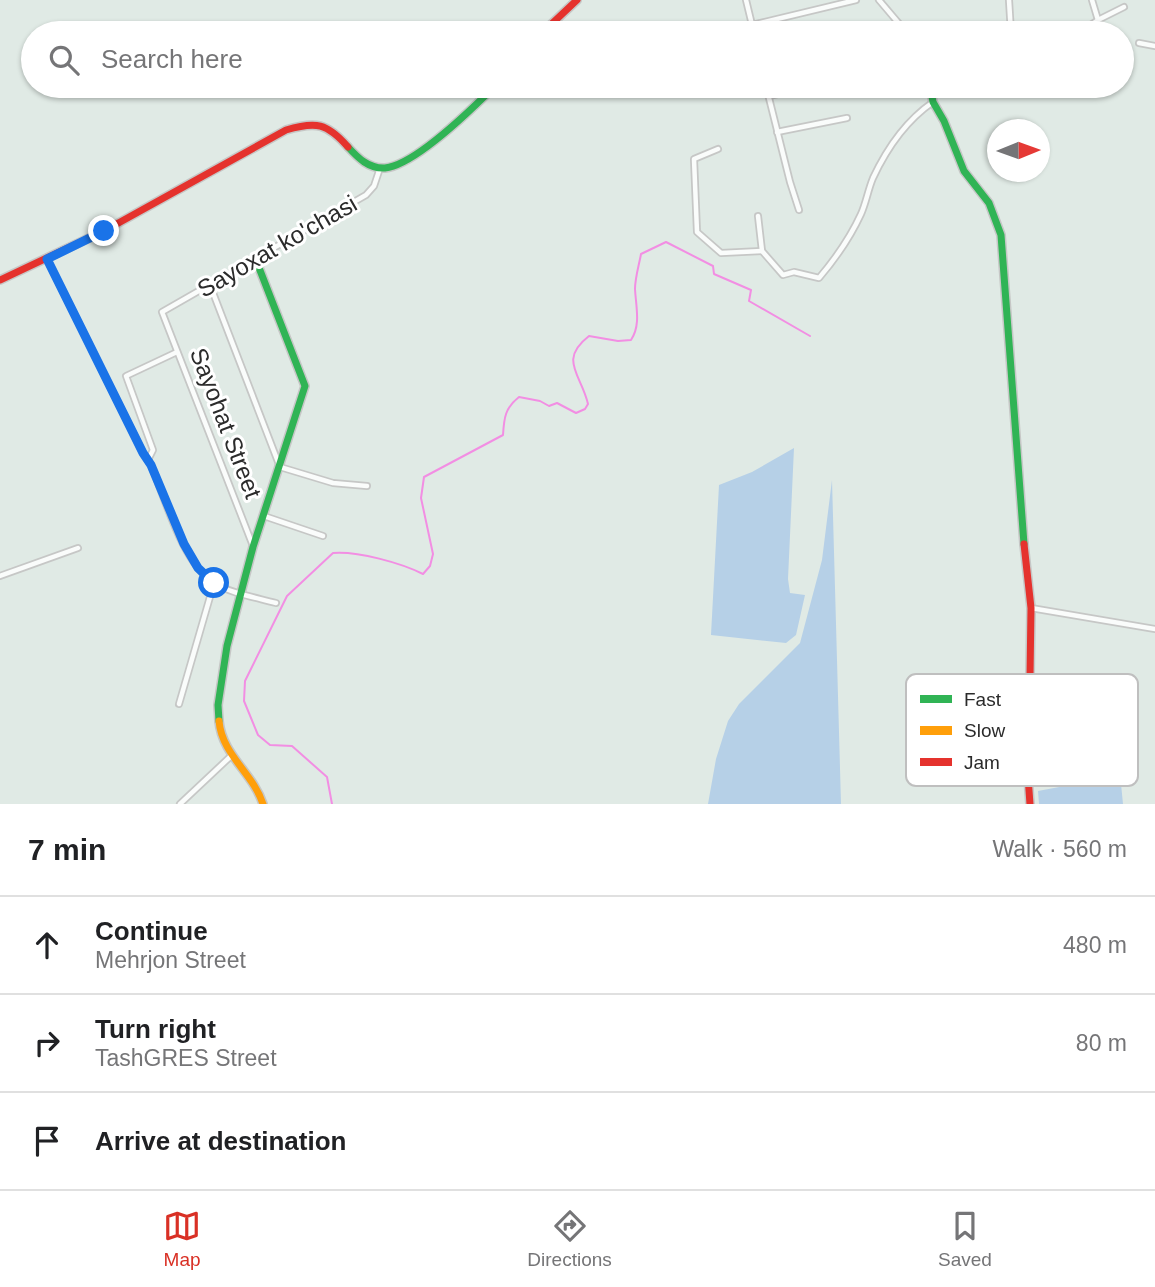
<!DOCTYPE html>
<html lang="en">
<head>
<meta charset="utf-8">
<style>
  :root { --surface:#fff; --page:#f2f2f2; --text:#202124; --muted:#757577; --line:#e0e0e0; --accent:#d93025 }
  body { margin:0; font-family:Arial,sans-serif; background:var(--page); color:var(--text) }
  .compass { position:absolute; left:987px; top:119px; width:63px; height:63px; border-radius:50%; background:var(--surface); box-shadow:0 2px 5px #0004; rotate:89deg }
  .stop { position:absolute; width:21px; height:21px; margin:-16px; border:5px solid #1a73e8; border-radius:50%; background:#fff }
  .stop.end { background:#1a73e8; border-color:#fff; box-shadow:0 2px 7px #0008 }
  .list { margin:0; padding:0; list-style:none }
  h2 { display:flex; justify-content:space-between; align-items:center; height:91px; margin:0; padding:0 28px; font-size:30px }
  h2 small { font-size:23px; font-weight:400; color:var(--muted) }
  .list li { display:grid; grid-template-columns:46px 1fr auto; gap:21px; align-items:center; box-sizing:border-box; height:98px; padding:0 28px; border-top:2px solid var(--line) }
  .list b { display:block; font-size:26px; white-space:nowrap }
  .list p { margin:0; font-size:23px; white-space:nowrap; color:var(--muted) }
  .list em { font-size:23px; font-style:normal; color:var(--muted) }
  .icon { flex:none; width:38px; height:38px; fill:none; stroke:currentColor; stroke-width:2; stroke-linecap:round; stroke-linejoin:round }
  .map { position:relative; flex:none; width:1155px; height:804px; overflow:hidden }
  .search { position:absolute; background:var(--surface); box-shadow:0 2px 5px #0004; left:21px; right:21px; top:21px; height:77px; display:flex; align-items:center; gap:18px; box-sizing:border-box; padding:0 24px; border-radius:38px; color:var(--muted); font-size:26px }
  .sheet { height:385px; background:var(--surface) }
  nav { display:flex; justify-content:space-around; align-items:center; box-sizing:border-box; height:98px; border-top:2px solid var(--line); background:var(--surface); font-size:19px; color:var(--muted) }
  nav a { display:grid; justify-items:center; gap:4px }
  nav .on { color:var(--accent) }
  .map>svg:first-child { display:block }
  .green { fill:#b6d0e7 }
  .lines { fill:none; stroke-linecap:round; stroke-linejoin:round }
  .stream { stroke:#f28ee3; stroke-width:2 }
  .street-casing { stroke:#c6c7c6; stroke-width:8 }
  .fast-casing { stroke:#c6c7c6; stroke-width:10 }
  .slow-casing { stroke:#c6c7c6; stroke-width:10 }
  .jam-casing { stroke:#c6c7c6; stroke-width:10 }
  .street { stroke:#fafcfb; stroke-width:4.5 }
  .fast { stroke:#30b455; stroke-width:7 }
  .slow { stroke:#ff9f0a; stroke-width:7 }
  .jam { stroke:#e5322d; stroke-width:7 }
  .route { stroke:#1a73e8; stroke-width:9 }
  .labels { text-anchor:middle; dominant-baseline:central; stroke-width:6; stroke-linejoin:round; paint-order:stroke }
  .street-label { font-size:24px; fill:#2b2b2b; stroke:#fff }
  .key { fill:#fff; stroke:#bfbfbf; stroke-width:2 }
  .key-label { font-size:19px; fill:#2b2b2b }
</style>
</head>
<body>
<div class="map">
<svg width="1155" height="804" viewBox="0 0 1155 804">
  <rect width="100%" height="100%" fill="#e0eae5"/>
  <g class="green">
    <path d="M794 448 788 579 790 593 805 595 796 635 786 643 711 635 719 485 752 472Z"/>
    <path d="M832 480 841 804H708L716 759 728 721 739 704 800 643 822 560Z"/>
    <path d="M1116 733 1123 804H1039L1038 791 1070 785 1067 738Z"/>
  </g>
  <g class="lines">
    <path class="stream" d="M332 804 327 777 292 746 270 745 258 735 244 701 245 681 287 596 333 553C358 551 401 563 423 574L430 566 433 554 421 498 424 477 503 435C504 418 505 408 519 397L540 401 549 406 557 403 576 413 585 409 588 404C581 374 558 360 589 336L618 341 631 340C641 325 636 307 635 289 635 278 639 265 641 254L666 242 713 266 714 274 751 290 749 301 810 336"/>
    <defs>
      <g id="street">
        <path d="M746 0 754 33"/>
        <path d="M879 0 907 33"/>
        <path d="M1009 0 1011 33"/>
        <path d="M1098 20 1124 7"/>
        <path d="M752 25 856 0"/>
        <path d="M868 33 900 25"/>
        <path d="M1069 33 1089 26 1098 20 1092 0"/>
        <path d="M1139 43 1155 46"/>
        <path d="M766 86 790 182 799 210"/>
        <path d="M769 96 812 86"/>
        <path d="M777 132 847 118"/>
        <path d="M718 149 694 159 697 232 721 253 762 251"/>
        <path d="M758 216 762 251 783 275 794 272 819 278C836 258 850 238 861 214 866 203 868 190 873 178 887 148 907 120 933 102"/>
        <path d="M47 259 143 453 151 465C165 498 182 563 214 583 229 593 258 598 276 603"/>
        <path d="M210 285 280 467 333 483 367 486"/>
        <path d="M148 460 153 450 126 376 177 352"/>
        <path d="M264 516 323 536"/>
        <path d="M253 546 162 312 366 195 374 186 380 168"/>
        <path d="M0 576 78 548"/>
        <path d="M1031 608 1155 629"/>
        <path d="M179 704 214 583"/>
        <path d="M180 804 231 756"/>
      </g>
      <g id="fast">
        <path d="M930 86 933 102 944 121 964 171 989 203 1001 235 1024 544"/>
        <path d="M348 147C358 158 369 169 385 168 415 165 473 108 495 86"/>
        <path d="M219 721 218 705 227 646 253 547 305 386 256 260"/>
      </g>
      <path id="slow" d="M219 721C222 755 253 773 263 804"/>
      <g id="jam">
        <path d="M542 33 577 0"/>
        <path d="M0 280 104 231 286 130C316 121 327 123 348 147"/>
        <path d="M1024 544 1031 608 1030 676 1025 736 1030 804"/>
      </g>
    </defs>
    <use href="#street" class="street-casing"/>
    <use href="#fast" class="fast-casing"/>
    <use href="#slow" class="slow-casing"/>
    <use href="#jam" class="jam-casing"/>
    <use href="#street" class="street"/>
    <use href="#fast" class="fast"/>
    <use href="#slow" class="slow"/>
    <use href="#jam" class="jam"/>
  </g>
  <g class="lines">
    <path class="route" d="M104 231 47 259 143 453 151 465 184 544 198 568 214 583"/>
  </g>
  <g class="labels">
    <g class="street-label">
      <text transform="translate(277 246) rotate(-30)">Sayoxat ko'chasi</text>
      <text transform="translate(226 423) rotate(69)">Sayohat Street</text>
    </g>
  </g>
  <rect x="906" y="674" width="232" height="112" rx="10" class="key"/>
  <rect x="920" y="695" width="32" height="8" fill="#30b455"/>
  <rect x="920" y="726" width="32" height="9" fill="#ff9f0a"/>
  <rect x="920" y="758" width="32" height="8" fill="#e5322d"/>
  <g class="key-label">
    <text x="964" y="706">Fast</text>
    <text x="964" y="737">Slow</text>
    <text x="964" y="769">Jam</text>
  </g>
</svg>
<svg class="compass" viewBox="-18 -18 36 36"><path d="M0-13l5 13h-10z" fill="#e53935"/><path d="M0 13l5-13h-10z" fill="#757577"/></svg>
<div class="stop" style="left:214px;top:583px"></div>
<div class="stop end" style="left:104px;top:231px"></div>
<div class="search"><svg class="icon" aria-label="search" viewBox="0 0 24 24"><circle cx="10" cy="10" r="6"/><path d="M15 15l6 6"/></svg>Search here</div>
</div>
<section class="sheet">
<h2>7 min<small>Walk · 560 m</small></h2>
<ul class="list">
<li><svg class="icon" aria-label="ahead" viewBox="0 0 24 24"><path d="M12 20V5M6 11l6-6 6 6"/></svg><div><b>Continue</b><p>Mehrjon Street</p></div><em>480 m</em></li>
<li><svg class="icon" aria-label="right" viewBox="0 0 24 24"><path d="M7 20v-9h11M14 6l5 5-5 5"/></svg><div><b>Turn right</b><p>TashGRES Street</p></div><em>80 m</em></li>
<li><svg class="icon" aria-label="arrive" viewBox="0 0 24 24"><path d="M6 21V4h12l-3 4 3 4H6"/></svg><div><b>Arrive at destination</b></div></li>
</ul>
</section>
<nav>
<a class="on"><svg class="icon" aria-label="map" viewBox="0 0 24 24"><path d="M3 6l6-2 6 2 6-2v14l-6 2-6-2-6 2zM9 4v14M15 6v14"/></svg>Map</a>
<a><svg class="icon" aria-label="directions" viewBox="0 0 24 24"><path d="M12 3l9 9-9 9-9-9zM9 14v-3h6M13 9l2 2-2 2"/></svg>Directions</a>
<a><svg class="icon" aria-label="saved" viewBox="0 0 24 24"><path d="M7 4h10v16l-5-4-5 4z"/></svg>Saved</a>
</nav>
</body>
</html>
